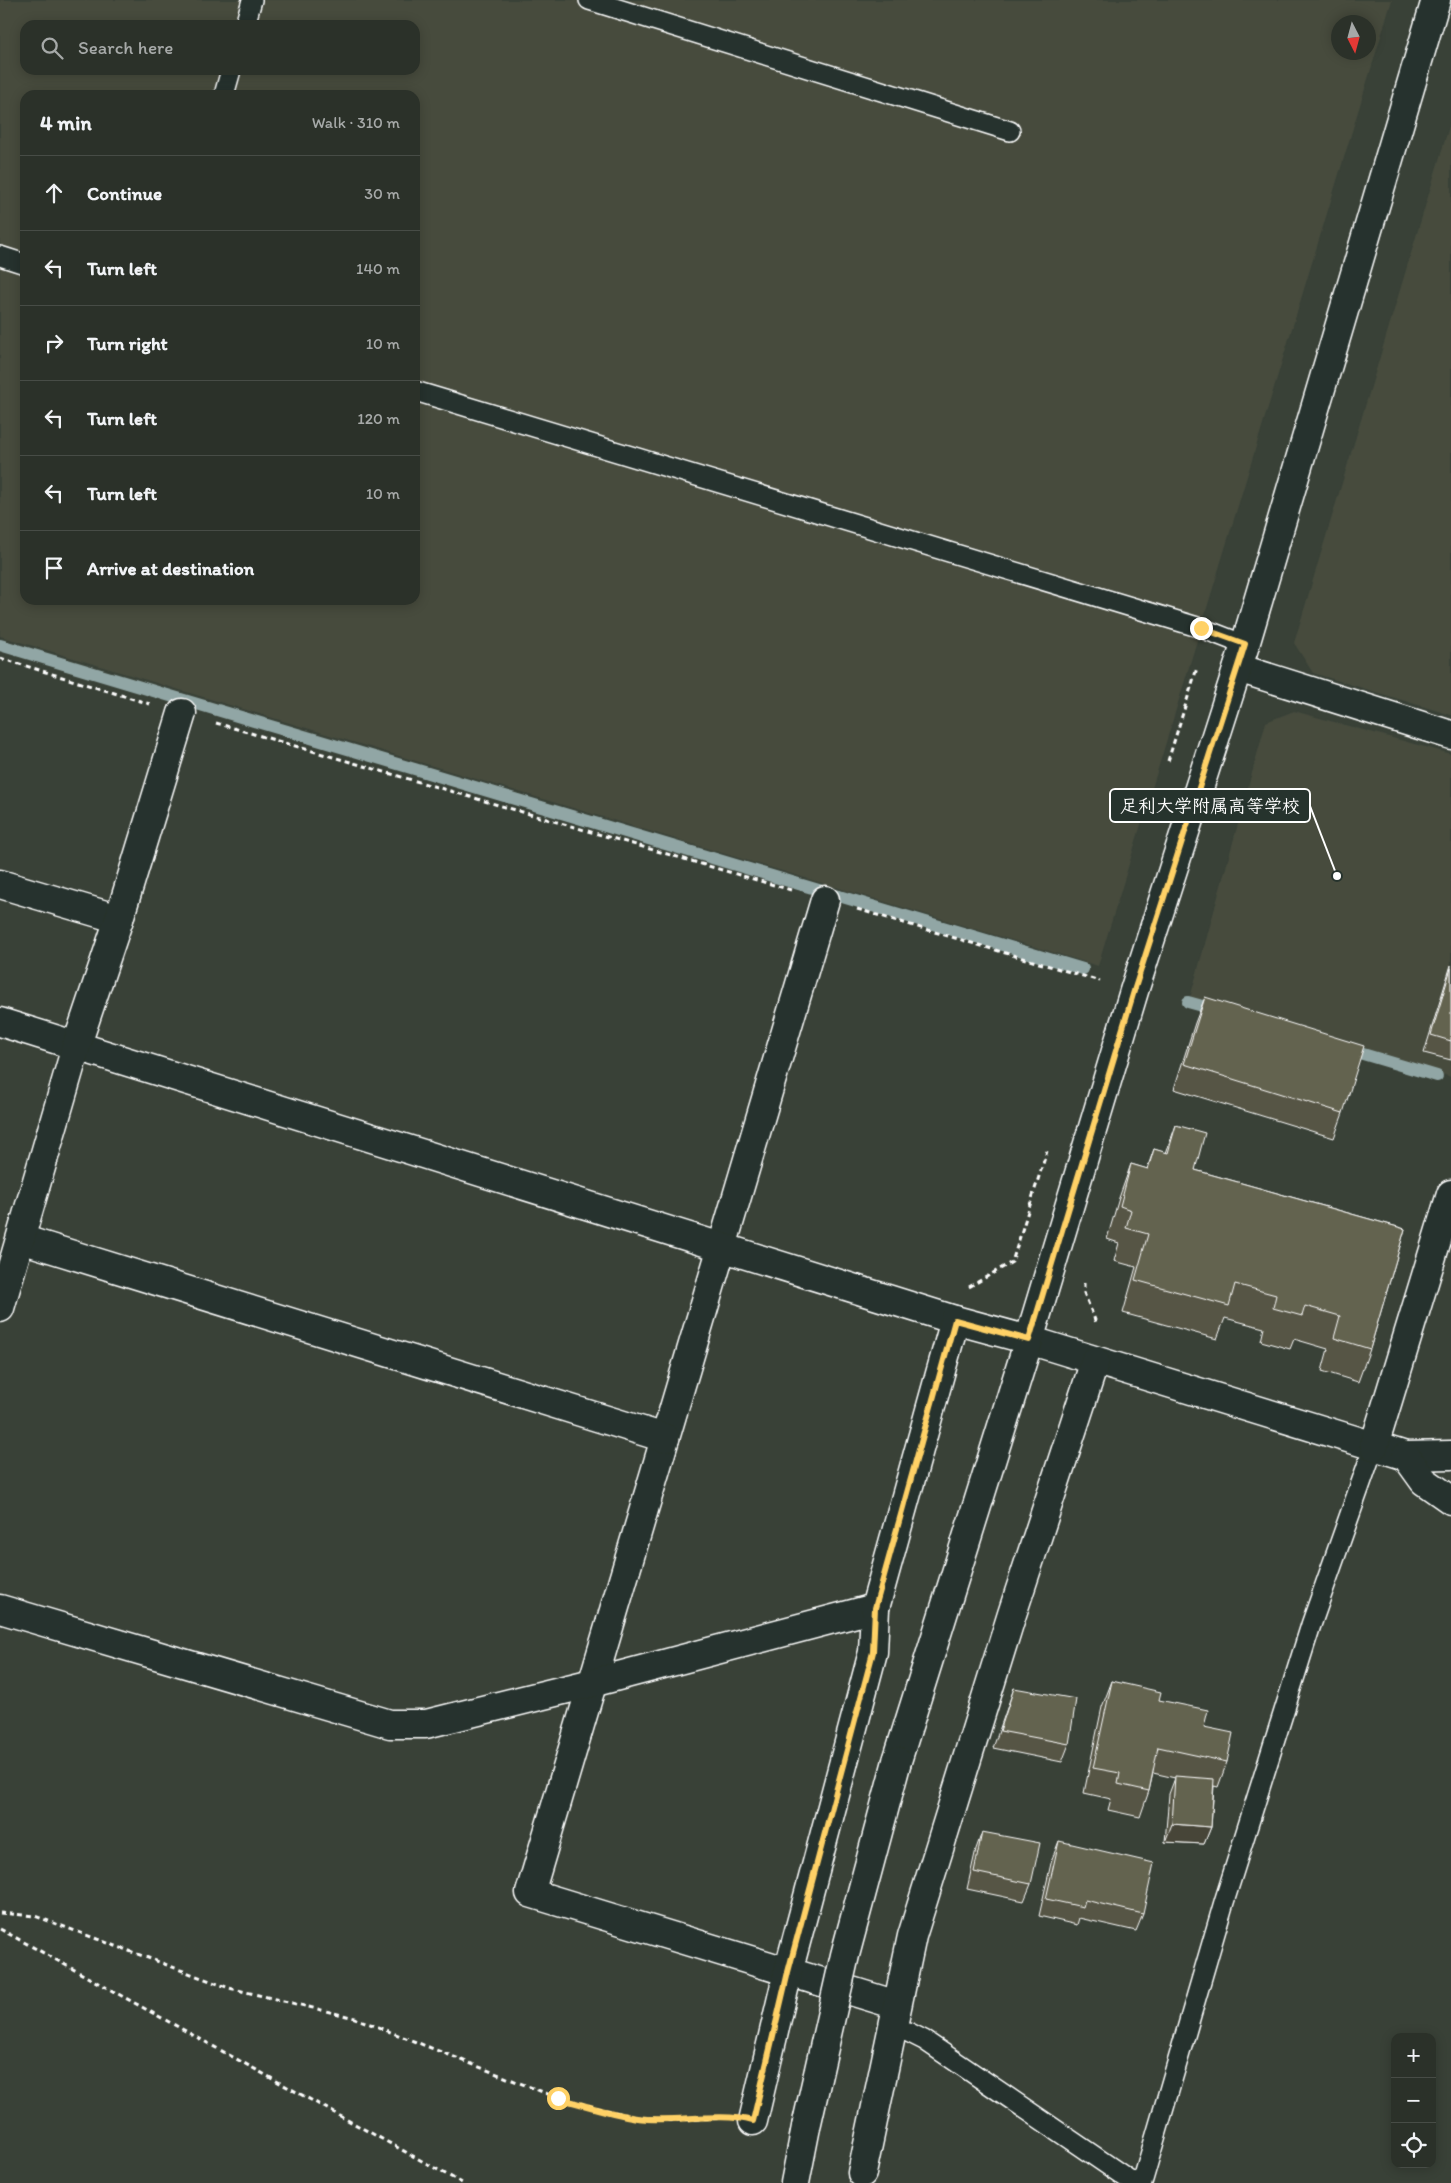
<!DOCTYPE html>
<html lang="en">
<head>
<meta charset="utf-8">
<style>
  :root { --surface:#2b3129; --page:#333931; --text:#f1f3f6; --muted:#a6a9a8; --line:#474c46 }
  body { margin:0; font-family:Itim,"Klee One",sans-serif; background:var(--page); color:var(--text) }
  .controls { position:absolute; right:15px; bottom:15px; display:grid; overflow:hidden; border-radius:10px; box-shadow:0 2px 12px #0003 }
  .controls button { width:45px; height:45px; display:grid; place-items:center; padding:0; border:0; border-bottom:1px solid var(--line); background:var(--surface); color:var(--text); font:25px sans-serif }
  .compass { position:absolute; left:1331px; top:15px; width:45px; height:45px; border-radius:50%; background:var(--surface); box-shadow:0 2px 12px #0003; rotate:174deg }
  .stop { position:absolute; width:15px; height:15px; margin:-11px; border:4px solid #ffd166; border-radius:50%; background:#fff }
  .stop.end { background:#ffd166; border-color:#fff; box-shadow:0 1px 5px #0008 }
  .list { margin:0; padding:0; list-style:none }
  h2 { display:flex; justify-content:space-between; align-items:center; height:65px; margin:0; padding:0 20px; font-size:21px }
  h2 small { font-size:16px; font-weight:400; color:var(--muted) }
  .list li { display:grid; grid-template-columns:32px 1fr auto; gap:15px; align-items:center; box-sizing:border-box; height:75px; padding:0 20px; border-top:1px solid var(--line) }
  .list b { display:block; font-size:19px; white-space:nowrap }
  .list em { font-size:16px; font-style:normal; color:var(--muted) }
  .icon { flex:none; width:28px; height:28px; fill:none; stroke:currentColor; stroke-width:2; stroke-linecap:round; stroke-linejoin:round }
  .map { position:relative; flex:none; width:1451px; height:2183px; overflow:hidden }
  .search { position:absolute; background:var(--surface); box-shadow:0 2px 12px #0003; left:20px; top:20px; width:400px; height:55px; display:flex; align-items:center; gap:12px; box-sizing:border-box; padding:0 18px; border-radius:15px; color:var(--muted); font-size:19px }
  .panel { position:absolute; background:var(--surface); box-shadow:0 2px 12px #0003; left:20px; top:90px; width:400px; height:515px; border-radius:15px }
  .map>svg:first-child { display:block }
  .built { fill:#464b3e; fill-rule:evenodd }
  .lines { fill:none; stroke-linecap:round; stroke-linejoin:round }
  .stream { stroke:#91a6a5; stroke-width:12 }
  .service-casing { stroke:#fff; stroke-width:22 }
  .minor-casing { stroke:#fff; stroke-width:31 }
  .tertiary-casing { stroke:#fff; stroke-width:31 }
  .path { stroke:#fff; stroke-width:3; stroke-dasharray:5 4; stroke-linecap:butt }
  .service { stroke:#26332d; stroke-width:19 }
  .minor { stroke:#26332d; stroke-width:28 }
  .tertiary { stroke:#26332d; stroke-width:28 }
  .tertiary-bridge-casing { stroke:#fff; stroke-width:31; stroke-linecap:butt }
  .tertiary-bridge { stroke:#26332d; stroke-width:28 }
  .wall { fill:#565544; stroke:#fff }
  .shaded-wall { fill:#464537; stroke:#fff }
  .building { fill:#64634f; stroke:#fff }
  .route { stroke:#ffd166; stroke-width:6 }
  .leader { fill:none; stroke:#fff; stroke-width:2 }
  .callout-dot { fill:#fff; stroke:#26332d; stroke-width:2 }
  .callout { fill:#26332d; stroke:#fff; stroke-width:2 }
  .callout-label { font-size:18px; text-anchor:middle; font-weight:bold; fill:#fff }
</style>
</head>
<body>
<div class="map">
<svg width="1451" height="2183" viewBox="0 0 1451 2183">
  <rect width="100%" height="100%" fill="#394137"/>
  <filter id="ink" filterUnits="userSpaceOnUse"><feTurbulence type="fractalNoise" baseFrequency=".02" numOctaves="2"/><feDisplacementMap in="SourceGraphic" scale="10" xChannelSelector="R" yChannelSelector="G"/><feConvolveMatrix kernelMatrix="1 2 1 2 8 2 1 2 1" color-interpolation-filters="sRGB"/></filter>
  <g filter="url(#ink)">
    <g class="built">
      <path d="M0 0H1392L1098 966 0 636ZM1338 22H1368V52H1338ZM25 25H415V70H25ZM25 95H415V600H25Z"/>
      <path d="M1451 120V715L1313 673 1294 643Z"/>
      <path d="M1294 711 1451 754V1077L1190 998 1266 722Z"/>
    </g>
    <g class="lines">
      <g class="stream">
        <path d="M0 645 1083 969"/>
        <path d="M1188 1002 1217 1010"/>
        <path d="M1346 1049 1437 1076"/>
      </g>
      <defs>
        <g id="service">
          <path d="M589 0 1010 131"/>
          <path d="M245 25 252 0"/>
          <path d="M224 95 231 70"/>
          <path d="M0 256 25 264"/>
          <path d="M415 391 1201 628 1245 645"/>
          <path d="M892 2029 908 2032 924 2040 1134 2183"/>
          <path d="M1142 2183 1224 1902 1311 1625 1374 1446"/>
        </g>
        <g id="minor">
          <path d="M1238 668 1451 735"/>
          <path d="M0 884 119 919"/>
          <path d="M825 900C728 1232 627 1562 530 1893L897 2005"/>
          <path d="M0 1022 955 1320 1029 1340 1374 1446 1406 1456 1451 1455"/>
          <path d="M21 1239 665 1438"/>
          <path d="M0 1308 76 1047 119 919 182 713"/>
          <path d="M1374 1446 1451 1194"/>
          <path d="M1406 1456 1424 1481 1451 1500"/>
          <path d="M0 1609 390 1724H426L592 1683 875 1608 873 1652 788 1972 753 2121"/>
        </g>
        <g id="tertiary">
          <path d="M875 1608 955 1320"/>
          <path d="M897 1761 1029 1340 1134 991 1245 645 1436 0"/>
          <path d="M862 2173 912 1936 1012 1614 1095 1361"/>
          <path d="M795 2183 806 2127"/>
        </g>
      </defs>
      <use href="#service" class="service-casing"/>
      <use href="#minor" class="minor-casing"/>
      <use href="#tertiary" class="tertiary-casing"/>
      <g class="path">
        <path d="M0 658 150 704"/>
        <path d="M216 723 791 890"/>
        <path d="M1168 761 1197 668"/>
        <path d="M857 909 1100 981"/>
        <path d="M1084 1283V1293L1097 1325"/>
        <path d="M969 1287 1012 1262 1047 1151"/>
        <path d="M0 1913 35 1916 229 1988 355 2018 558 2098 637 2118 671 2120 718 2118"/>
        <path d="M0 1929 462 2183"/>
      </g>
      <use href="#service" class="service"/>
      <use href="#minor" class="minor"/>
      <use href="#tertiary" class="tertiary"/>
      <defs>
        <path id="tertiary-bridge" d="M806 2127 845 1955 897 1761"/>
      </defs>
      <use href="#tertiary-bridge" class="tertiary-bridge-casing"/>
      <use href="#tertiary-bridge" class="tertiary-bridge"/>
    </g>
    <g class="wall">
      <path d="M1451 965V1060L1424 1053Z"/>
      <path d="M1205 997 1343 1113 1334 1138 1174 1089 1195 1023Z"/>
      <path d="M1176 1125 1195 1170 1405 1229 1370 1349 1358 1382 1322 1371 1328 1349 1294 1339 1290 1349 1261 1341 1264 1328 1225 1318 1217 1339 1123 1313 1136 1267 1114 1261 1119 1243 1107 1239 1119 1198 1131 1164 1147 1169 1154 1149 1166 1153Z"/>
      <path d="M1112 1681 1159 1700 1204 1727 1227 1762 1218 1787 1214 1786 1211 1827 1204 1844 1165 1842 1169 1794 1175 1778 1153 1773 1149 1791 1140 1817 1108 1810 1111 1799 1084 1793 1102 1707Z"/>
      <path d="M1014 1688 1069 1744 1062 1762 993 1748Z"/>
      <path d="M982 1832 1031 1884 1024 1901 967 1889 976 1849Z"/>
      <path d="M1059 1841 1143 1914 1136 1931 1079 1918 1077 1925 1039 1916 1052 1859Z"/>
    </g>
    <path class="shaded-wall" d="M1172 1824 1211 1827 1204 1844 1165 1842Z"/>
    <g class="building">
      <path d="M1451 968V1041L1431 1035Z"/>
      <path d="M1205 997 1364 1046 1343 1113 1184 1064Z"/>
      <path d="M1176 1125 1205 1133 1195 1170 1405 1229 1370 1349 1334 1338 1340 1316 1305 1306 1302 1316 1273 1308 1276 1295 1235 1284 1229 1306 1135 1280 1148 1234 1126 1228 1131 1210 1120 1206 1131 1164 1148 1169 1154 1149 1168 1153Z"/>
      <path d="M1112 1681 1161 1692 1159 1700 1208 1710 1204 1727 1233 1733 1227 1762 1158 1747 1149 1791 1118 1784 1120 1773 1093 1768Z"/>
      <path d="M1014 1688 1076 1699 1069 1744 1000 1731Z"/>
      <path d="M1175 1776 1214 1779 1211 1827 1172 1824Z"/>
      <path d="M982 1832 1040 1843 1031 1884 974 1872Z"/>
      <path d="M1059 1841 1154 1863 1143 1914 1085 1900 1083 1907 1046 1899Z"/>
    </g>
  </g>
  <g class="lines" filter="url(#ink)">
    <path class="route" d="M558 2098C584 2105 611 2114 637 2118 675 2123 716 2112 753 2121L788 1972 873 1652 875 1608 955 1320 1029 1340 1134 991 1245 644 1201 628"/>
  </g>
  <path class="leader" d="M1337 876L1310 806"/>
  <circle class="callout-dot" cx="1337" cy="876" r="5"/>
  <rect class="callout" x="1110" y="789" width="200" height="33" rx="5"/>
  <g class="callout-label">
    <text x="1210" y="812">足利大学附属高等学校</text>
  </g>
</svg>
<div class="controls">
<button>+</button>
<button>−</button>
<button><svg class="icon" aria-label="locate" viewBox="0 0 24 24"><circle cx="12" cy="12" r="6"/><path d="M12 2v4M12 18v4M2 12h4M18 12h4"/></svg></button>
</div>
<svg class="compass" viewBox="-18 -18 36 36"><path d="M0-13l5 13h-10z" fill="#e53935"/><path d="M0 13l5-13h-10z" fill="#a6a9a8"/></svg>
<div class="stop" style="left:558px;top:2098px"></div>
<div class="stop end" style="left:1201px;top:628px"></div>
<div class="search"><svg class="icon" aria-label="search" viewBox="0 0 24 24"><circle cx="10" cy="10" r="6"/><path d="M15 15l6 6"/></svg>Search here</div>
<section class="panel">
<h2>4 min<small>Walk · 310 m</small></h2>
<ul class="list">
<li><svg class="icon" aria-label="ahead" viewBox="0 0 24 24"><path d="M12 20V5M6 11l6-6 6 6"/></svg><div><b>Continue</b></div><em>30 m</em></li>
<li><svg class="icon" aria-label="left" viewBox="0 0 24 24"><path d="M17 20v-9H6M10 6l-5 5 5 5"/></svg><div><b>Turn left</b></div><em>140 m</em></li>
<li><svg class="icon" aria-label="right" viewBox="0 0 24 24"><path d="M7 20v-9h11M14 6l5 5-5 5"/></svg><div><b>Turn right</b></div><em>10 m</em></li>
<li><svg class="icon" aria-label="left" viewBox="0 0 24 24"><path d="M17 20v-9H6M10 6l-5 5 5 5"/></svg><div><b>Turn left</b></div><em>120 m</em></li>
<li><svg class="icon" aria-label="left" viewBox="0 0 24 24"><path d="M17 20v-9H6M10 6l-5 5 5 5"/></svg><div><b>Turn left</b></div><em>10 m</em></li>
<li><svg class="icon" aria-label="arrive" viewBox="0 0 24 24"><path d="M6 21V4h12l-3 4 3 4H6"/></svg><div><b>Arrive at destination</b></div></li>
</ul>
</section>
</div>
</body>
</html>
